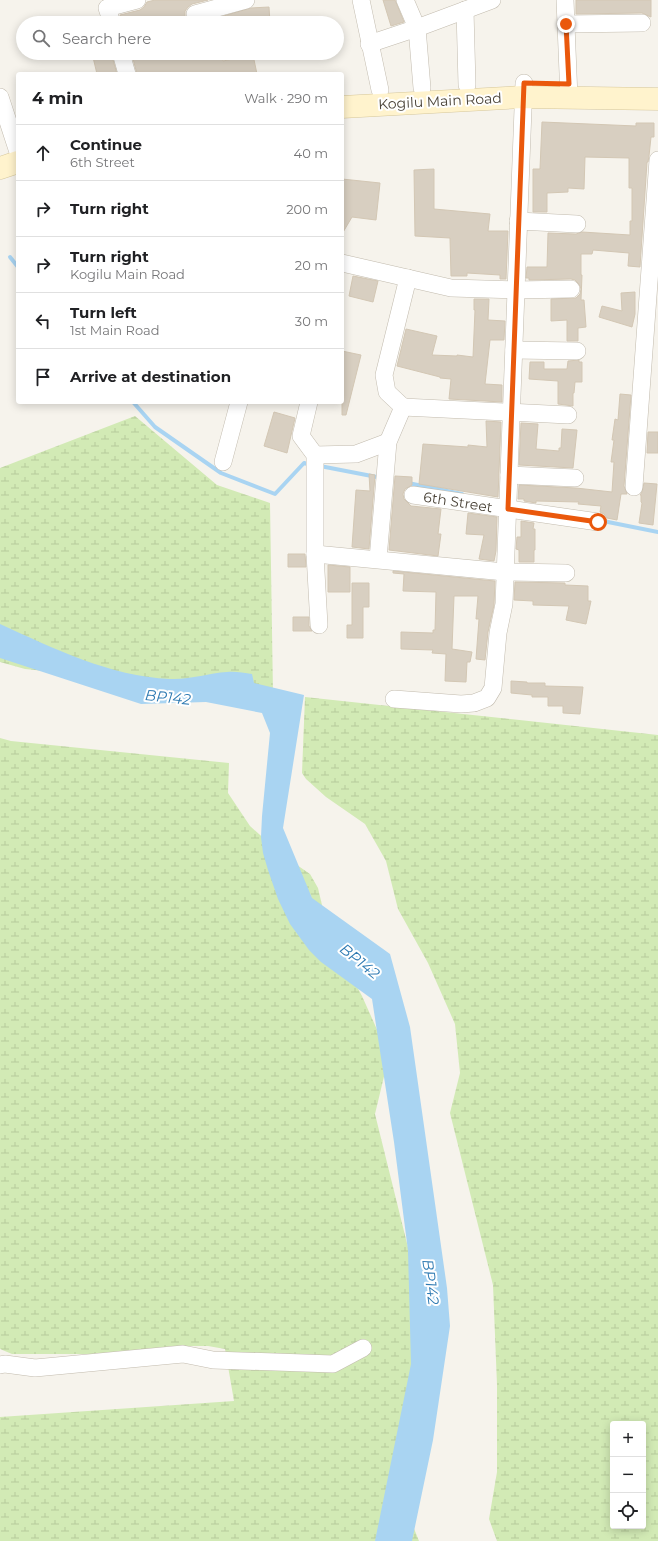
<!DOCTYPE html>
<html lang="en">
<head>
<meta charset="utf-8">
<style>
  :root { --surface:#fff; --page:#f6f6f6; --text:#202124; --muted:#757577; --line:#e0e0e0 }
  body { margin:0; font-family:Montserrat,sans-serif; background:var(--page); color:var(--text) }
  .controls { position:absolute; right:12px; bottom:12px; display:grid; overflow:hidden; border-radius:4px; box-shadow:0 2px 10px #0003 }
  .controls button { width:36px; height:36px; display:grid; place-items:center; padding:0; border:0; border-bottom:1px solid var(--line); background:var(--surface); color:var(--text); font:20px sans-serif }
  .stop { position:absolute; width:12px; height:12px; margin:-9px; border:3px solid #ea580c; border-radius:50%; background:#fff }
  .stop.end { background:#ea580c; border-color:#fff; box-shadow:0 1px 4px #0008 }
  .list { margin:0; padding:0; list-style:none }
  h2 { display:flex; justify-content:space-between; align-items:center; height:52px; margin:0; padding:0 16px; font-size:17px }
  h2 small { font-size:13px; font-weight:400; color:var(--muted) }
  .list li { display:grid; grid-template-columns:26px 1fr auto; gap:12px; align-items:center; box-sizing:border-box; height:56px; padding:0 16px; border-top:1px solid var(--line) }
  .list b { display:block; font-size:15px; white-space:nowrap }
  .list p { margin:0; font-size:13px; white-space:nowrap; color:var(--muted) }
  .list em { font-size:13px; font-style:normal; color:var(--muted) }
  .icon { flex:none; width:22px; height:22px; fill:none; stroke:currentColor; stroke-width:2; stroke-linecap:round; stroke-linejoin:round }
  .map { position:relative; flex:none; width:658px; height:1541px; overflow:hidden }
  .search { position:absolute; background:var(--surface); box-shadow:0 2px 10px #0003; left:16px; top:16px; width:328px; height:44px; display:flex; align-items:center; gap:10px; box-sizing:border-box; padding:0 14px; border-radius:22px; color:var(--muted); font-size:15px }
  .panel { position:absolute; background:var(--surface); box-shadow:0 2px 10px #0003; left:16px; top:72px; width:328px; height:332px; border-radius:4px }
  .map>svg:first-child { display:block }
  .wetland { fill:url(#wetland-marsh); fill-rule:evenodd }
  .water { fill:#a9d4f2 }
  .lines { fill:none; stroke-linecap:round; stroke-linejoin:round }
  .stream { stroke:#a9d4f2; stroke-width:4 }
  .building { fill:#d8cfc1; stroke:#d3c7b4 }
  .street-casing { stroke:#c2bbae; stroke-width:18 }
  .secondary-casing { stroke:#d6c79b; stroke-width:23 }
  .street { stroke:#fff; stroke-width:17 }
  .secondary { stroke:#fff3cd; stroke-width:22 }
  .route { stroke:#ea580c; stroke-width:5 }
  .labels { text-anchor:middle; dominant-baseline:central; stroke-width:4; stroke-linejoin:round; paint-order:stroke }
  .street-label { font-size:14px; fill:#4b4439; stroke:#fff }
  .water-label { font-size:15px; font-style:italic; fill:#2e7ab2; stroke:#fff }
</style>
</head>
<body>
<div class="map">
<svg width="658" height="1541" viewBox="0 0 658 1541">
  <defs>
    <pattern id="wetland-marsh" width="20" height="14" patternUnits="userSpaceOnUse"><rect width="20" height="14" fill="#d2eab5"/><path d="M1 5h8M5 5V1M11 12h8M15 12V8" fill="none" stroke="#b6ca9c"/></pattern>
  </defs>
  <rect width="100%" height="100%" fill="#f6f3ec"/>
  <g class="wetland">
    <path d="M135 416 217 485 270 503 273 694 25 669 0 662V468Z"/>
    <path d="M305 697 658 735V1541H497L489 1519 497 1472V1385L493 1285 450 1113 460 1073 455 1024 428 963 398 909 386 861 365 824 326 797 306 779 302 773ZM613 1424H643V1526H613Z"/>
    <path d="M0 738 11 741 229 763 228 793 250 826 281 854 310 874 318 888 329 935 362 996 383 1043 386 1068 375 1114 420 1296 413 1526 419 1541H0V1417L234 1401 225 1349 208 1346H173L120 1354H12L0 1349Z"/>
  </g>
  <path class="water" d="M0 624C55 649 109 676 170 679 190 680 208 673 227 672 235 671 244 673 252 674L254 683 304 695 283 828 312 898 390 954 410 1027 447 1288 450 1326 433 1440 412 1541H375L411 1364 408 1251 394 1142 372 999 321 962 309 950 290 924 278 899 268 870 263 853 261 837 262 816 270 733 262 713 206 702 141 704 0 658Z"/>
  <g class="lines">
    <g class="stream">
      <path d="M10 257 18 267"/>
      <path d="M133 402 155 427 221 473 275 494 304 463 311 465"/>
      <path d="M320 466 382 478"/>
      <path d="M408 483 462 494"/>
      <path d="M603 521 658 532"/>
    </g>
  </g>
  <g class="building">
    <path d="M155 0H208L192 4 188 7 185 11V16L189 23H122L120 15 140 10 144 7 147 2Z"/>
    <path d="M383 0H395L404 22 391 26Z"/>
    <path d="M576 0H651V17L642 13 576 14Z"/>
    <path d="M269 7 270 23H200L251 8Z"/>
    <path d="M92 53H111L117 74H97Z"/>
    <path d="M139 53H222L223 61 253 55 257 74H137L132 55Z"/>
    <path d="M542 122 636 126V123H654V137H651L649 156 648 162H647L640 267 628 266 629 253 593 250 592 254H581V275H582L581 300H584L586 327 578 328V341H567V320L551 321V299L576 298 580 294 581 289 579 284 575 280 571 279 529 280V278H526L527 267H547L548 233 576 234 582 232 630 235V221H632V188H629V158L585 157 584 189 568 188V192L547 193V212H533V169H540Z"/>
    <path d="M434 169V209L490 214 488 231H508L506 279H500V275L467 273V276H451L450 238 415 236 414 170Z"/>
    <path d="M342 179 380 183 376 220 352 217 342 234Z"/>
    <path d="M353 276 378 281 373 302 349 296Z"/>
    <path d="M635 292V314L632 327 599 317 602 306 622 311 621 293Z"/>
    <path d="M474 299H489L488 320 505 321 504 340H490L485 384 502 385V402L449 399 451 379 440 378V377L397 366 406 329 437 336 432 355 457 356V355L473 357 475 310H474Z"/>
    <path d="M342 351 361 355 346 415H342Z"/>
    <path d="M579 360V362H582V382H575L574 393H573V406L558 404V381L529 379 530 362H544V369H567L568 361Z"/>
    <path d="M620 394 631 395 624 486 627 494H621L617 520 607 518 604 514 600 512 601 506 578 504 579 502 536 501V503L524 501V499H518L519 485 576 488 612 492 614 462H611L614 440H612L615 419 618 420Z"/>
    <path d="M274 412 295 418 287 453 264 446Z"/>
    <path d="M486 421 501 422 498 497 419 484 423 444 468 447V445L487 447Z"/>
    <path d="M521 423 538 424 536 449 559 451V448H561L562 429 577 430 573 468 519 465Z"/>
    <path d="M648 432H658V453H647Z"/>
    <path d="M369 474 375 475 369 549 352 547 356 490 370 491Z"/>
    <path d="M395 476 412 477V485L405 489 403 494 404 499 411 506 441 509 438 534H441L438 556 389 550Z"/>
    <path d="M644 483 657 484 653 525 639 523 642 503 641 502V495H640L642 492Z"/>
    <path d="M468 513 497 517 496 551 494 561 479 559 484 535 466 534Z"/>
    <path d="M521 521 534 523 533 529H535V550H534V562H519V550L516 549 517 537H521Z"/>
    <path d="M288 554H305L306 567H288Z"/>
    <path d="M328 565 350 567V592H328Z"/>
    <path d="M393 571 495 581 494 605 488 632 485 660 476 659 479 619H476L478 596H454L452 649 472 652 470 662H467L466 682 445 681 446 654 432 653 433 650 401 649V632L433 633V630H435L436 592 403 591 404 574 393 573Z"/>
    <path d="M515 582 565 583V585L588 586V601H591L586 624 566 620 569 606 533 605V601L514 600Z"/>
    <path d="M352 583H369V607H363V638H347V625H352Z"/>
    <path d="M293 617H309V626L312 631H293Z"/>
    <path d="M511 681 527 682V683H545V686L583 687 580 714 563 713V706H548V697H532V695L511 693Z"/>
  </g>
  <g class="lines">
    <defs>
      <g id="street">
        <path d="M361 0 380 90"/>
        <path d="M405 0 417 28 422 88"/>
        <path d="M565 0 569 98"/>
        <path d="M465 10 467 85"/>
        <path d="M195 14 246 0"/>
        <path d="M112 23 107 8 137 0"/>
        <path d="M566 24 642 23"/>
        <path d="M369 44 417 28 492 0"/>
        <path d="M121 53 127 74"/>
        <path d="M0 97 18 152"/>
        <path d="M518 221 577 224"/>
        <path d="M342 263 451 288 516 290 571 289"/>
        <path d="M514 350 577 351"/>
        <path d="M309 402 301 436 315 455V554L319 625"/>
        <path d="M403 407 568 415"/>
        <path d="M315 455 356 454 388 442"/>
        <path d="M223 462 239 402"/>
        <path d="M509 475 575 478"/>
        <path d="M634 487 658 160"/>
        <path d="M413 495 598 522"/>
        <path d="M315 554 505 572 566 573"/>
        <path d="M378 559 388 442 403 407 387 392 384 375 408 278"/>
        <path d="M394 699 461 704 474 703 487 698 493 688 498 633 504 604 524 83"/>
        <path d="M0 1365 5 1364 35 1368 183 1354 213 1360 333 1364 363 1348"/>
      </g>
      <g id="secondary">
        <path d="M342 107 523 97 658 99"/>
        <path d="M0 168 18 162"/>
      </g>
    </defs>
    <use href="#street" class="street-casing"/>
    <use href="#secondary" class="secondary-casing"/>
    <use href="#street" class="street"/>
    <use href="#secondary" class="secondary"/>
  </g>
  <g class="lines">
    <path class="route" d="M566 24 569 84 524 83 508 509 598 522"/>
  </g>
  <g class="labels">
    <g class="street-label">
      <text transform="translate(440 101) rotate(-3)">Kogilu Main Road</text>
      <text transform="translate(458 502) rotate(9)">6th Street</text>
    </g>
    <g class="water-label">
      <text transform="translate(168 697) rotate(6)">BP142</text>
      <text transform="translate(360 961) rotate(39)">BP142</text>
      <text transform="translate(431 1282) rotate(82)">BP142</text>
    </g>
  </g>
</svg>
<div class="controls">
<button>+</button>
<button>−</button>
<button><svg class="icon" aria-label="locate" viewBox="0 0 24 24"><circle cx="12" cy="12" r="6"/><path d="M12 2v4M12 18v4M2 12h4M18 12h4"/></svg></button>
</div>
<div class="stop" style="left:598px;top:522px"></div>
<div class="stop end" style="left:566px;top:24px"></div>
<div class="search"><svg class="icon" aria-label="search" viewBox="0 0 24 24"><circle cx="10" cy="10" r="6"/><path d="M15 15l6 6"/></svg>Search here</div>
<section class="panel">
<h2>4 min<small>Walk · 290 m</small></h2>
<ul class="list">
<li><svg class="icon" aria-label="ahead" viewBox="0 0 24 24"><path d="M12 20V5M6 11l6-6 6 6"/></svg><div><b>Continue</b><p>6th Street</p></div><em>40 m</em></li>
<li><svg class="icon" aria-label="right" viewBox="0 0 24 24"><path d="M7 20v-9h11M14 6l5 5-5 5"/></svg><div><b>Turn right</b></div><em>200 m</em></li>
<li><svg class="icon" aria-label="right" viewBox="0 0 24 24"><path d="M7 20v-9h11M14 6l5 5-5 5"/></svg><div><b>Turn right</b><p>Kogilu Main Road</p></div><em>20 m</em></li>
<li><svg class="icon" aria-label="left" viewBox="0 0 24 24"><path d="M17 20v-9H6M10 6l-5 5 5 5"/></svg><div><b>Turn left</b><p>1st Main Road</p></div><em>30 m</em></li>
<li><svg class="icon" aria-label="arrive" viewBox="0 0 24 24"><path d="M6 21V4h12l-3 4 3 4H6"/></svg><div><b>Arrive at destination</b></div></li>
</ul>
</section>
</div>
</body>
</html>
